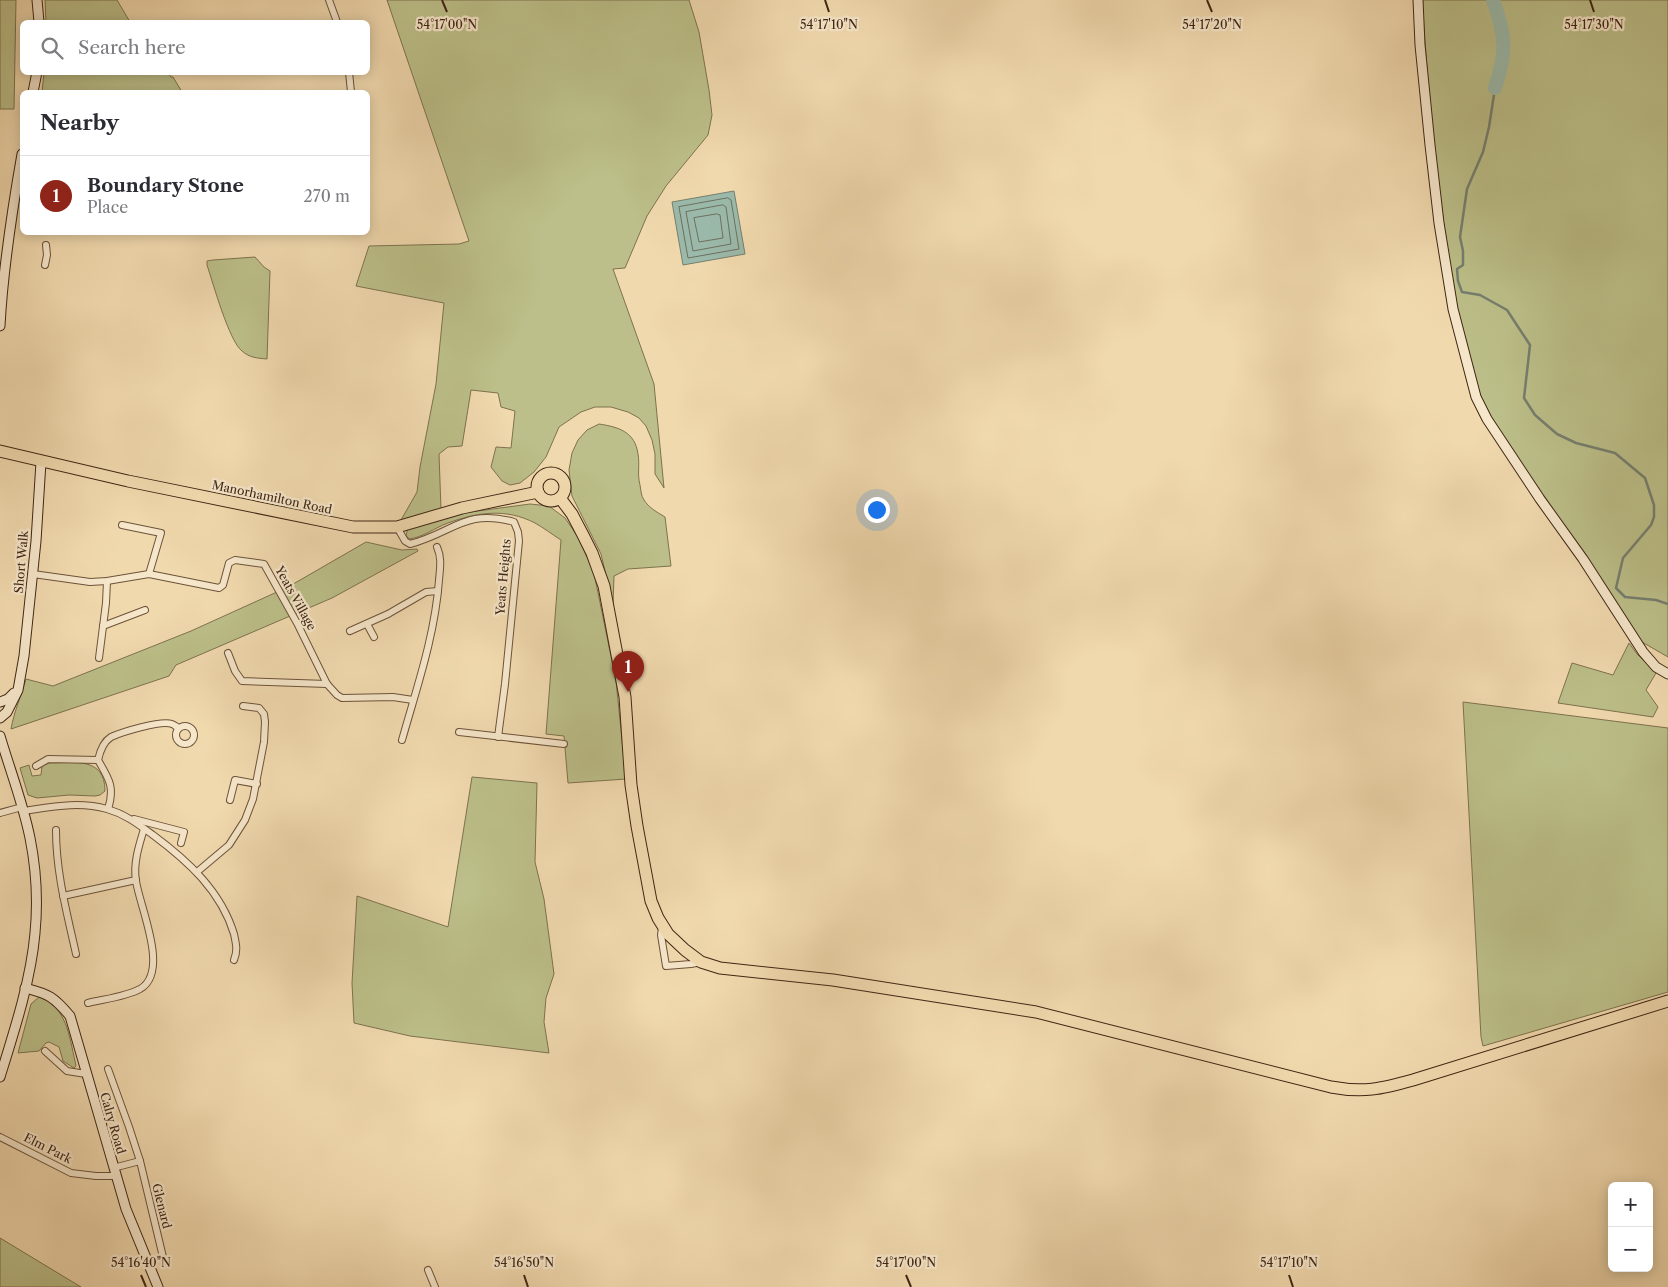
<!DOCTYPE html>
<html lang="en">
<head>
<meta charset="utf-8">
<style>
  :root { --surface:#fff; --page:#f2f2f3; --text:#2b2b33; --muted:#7c7c81; --line:#e1e1e2; --accent:#8f2418 }
  body { margin:0; font-family:"Libre Caslon Text",serif; background:var(--page); color:var(--text) }
  .controls { position:absolute; right:15px; bottom:15px; display:grid; overflow:hidden; border-radius:8px; box-shadow:0 2px 12px #0003 }
  .controls button { width:45px; height:45px; display:grid; place-items:center; padding:0; border:0; border-bottom:1px solid var(--line); background:var(--surface); color:var(--text); font:25px sans-serif }
  .you { position:absolute; left:876px; top:509px; width:18px; height:18px; margin:-12px; border:4px solid #fff; border-radius:50%; background:#1a73e8; box-shadow:0 0 0 8px #1a73e833 }
  .badge { display:grid; place-items:center; width:32px; height:32px; border-radius:50%; background:var(--accent); color:#fff; font-size:16px; font-weight:700 }
  .pin { position:absolute; translate:-50% -41px; filter:drop-shadow(0 1px 2px #0008) }
  .pin::after { content:''; position:absolute; top:26px; width:18px; height:15px; background:inherit; clip-path:polygon(0 0,100% 0,50% 100%) }
  .list { margin:0; padding:0; list-style:none }
  h2 { display:flex; justify-content:space-between; align-items:center; height:65px; margin:0; padding:0 20px; font-size:21px }
  h2 small { font-size:16px; font-weight:400; color:var(--muted) }
  .list li { display:grid; grid-template-columns:32px 1fr auto; gap:15px; align-items:center; box-sizing:border-box; height:80px; padding:0 20px; border-top:1px solid var(--line) }
  .list b { display:block; font-size:19px; white-space:nowrap }
  .list p { margin:0; font-size:16px; white-space:nowrap; color:var(--muted) }
  .list em { font-size:16px; font-style:normal; color:var(--muted) }
  .icon { flex:none; width:28px; height:28px; fill:none; stroke:currentColor; stroke-width:2; stroke-linecap:round; stroke-linejoin:round }
  .map { position:relative; flex:none; width:1668px; height:1287px; overflow:hidden }
  .search { position:absolute; background:var(--surface); box-shadow:0 2px 12px #0003; left:20px; top:20px; width:350px; height:55px; display:flex; align-items:center; gap:12px; box-sizing:border-box; padding:0 18px; border-radius:8px; color:var(--muted); font-size:19px }
  .panel { position:absolute; background:var(--surface); box-shadow:0 2px 12px #0003; left:20px; top:90px; width:350px; height:145px; border-radius:8px }
  .map>svg:first-child { display:block }
  .green { fill:#bcbf89; stroke:#7e724e }
  .water { fill:#9bbaab; stroke:#767f6f }
  .lines { fill:none; stroke-linecap:round; stroke-linejoin:round }
  .shore { stroke:#6d7060; stroke-width:1 }
  .stream { stroke:#767f6f; stroke-width:2.5 }
  .river { stroke:#9bbaab; stroke-width:14 }
  .street-casing { stroke:#6c533a; stroke-width:8 }
  .secondary-casing { stroke:#3f2614; stroke-width:11 }
  .highway-casing { stroke:#3f2614; stroke-width:13 }
  .street { stroke:#f6e6ca; stroke-width:6 }
  .secondary { stroke:#f6e6ca; stroke-width:9 }
  .highway { stroke:#f1d9ae; stroke-width:11 }
  .ticks { fill:none; stroke:#3f2614; stroke-width:2 }
  .labels { text-anchor:middle; dominant-baseline:central; stroke-width:4.5; stroke-linejoin:round; paint-order:stroke }
  .street-label { font-size:12px; fill:#3f2614; stroke:#f6e6ca }
  .ticks-label { font-size:12px; text-anchor:middle; fill:#3f2614; stroke:#f6e6ca; stroke-width:4.5; stroke-linejoin:round; paint-order:stroke }
</style>
</head>
<body>
<div class="map">
<svg width="1668" height="1287" viewBox="0 0 1668 1287">
  <rect width="100%" height="100%" fill="#f1d9ae"/>
  <filter id="stains"><feTurbulence type="fractalNoise" baseFrequency=".004" numOctaves="4"/><feColorMatrix values="0 0 0 0 .2 0 0 0 0 .09 0 0 0 0 .02 0 0 0 .5 -.17"/></filter>
  <radialGradient id="worn" r=".72"><stop offset=".6" stop-color="#630" stop-opacity="0"/><stop offset="1" stop-color="#630" stop-opacity=".3"/></radialGradient>
  <g class="green">
    <path d="M0 0H16L14 109H0Z"/>
    <path d="M45 0H117L130 22H46Z"/>
    <path d="M387 0H689L699 32 709 90 712 115 708 135 666 186 647 216 625 268 613 269 654 384 664 488 655 474V454L652 440 646 426 639 418 628 412 611 407H595L581 412 559 427 546 457 534 472 520 483 510 485 502 481 491 467 496 447 511 448 515 411 501 407 498 393 471 390 462 446 448 447 439 454 441 510 401 520 417 492 420 467 436 384 444 303 356 286 369 246 459 244 469 241Z"/>
    <path d="M1422 0H1668V657L1642 642 1611 602 1585 556 1489 416C1467 367 1457 311 1449 258 1435 172 1428 86 1422 0Z"/>
    <path d="M44 73H168L171 77H173L182 92H42Z"/>
    <path d="M255 257 264 267 270 271 267 359C257 358 250 358 242 351 229 341 213 283 207 265V261L213 260Z"/>
    <path d="M599 424C619 427 635 432 638 454 640 464 637 474 640 485 641 490 641 496 644 500 649 508 657 512 665 517L671 566 628 569 614 576 613 605 601 554 572 496 569 470 572 453 578 440 587 430Z"/>
    <path d="M530 504 549 506 565 518 578 537 594 573 616 681 626 779 568 783 564 736 546 734 561 540C553 535 544 528 535 523 506 508 478 512 448 523 434 528 424 537 409 539L406 535 408 529 463 513Z"/>
    <path d="M366 542 402 550 417 549 418 551 332 598 176 665 169 676 11 729C14 712 21 696 26 679L53 686 191 631 288 587Z"/>
    <path d="M1629 643 1637 654 1656 673 1646 690 1658 707 1653 717 1558 703 1572 663 1613 675Z"/>
    <path d="M1463 702 1668 728V992L1483 1046 1481 1037Z"/>
    <path d="M49 763C73 763 105 756 105 791L100 795 95 796 69 795 37 798 28 795 20 768 29 765 32 776 41 775 42 766Z"/>
    <path d="M472 777 537 783 535 862 544 899 554 974 546 998 544 1022 549 1053 410 1036 354 1023 352 983 357 896 448 927Z"/>
    <path d="M39 997C67 1007 69 1036 75 1061L76 1066 74 1068 63 1061 59 1047 49 1042 46 1043 39 1051 18 1053 31 1004Z"/>
    <path d="M0 1238 81 1287H0Z"/>
  </g>
  <path class="water" d="M734 191 745 254 683 265 672 202Z"/>
  <g class="lines">
    <g class="shore">
      <path d="M728 198 731 200 739 249 688 258 679 207Z"/>
      <path d="M723 205 726 207 731 244 693 251 686 212Z"/>
      <path d="M717 214 720 215 723 238 699 242 694 218Z"/>
    </g>
    <path class="stream" d="M1495 88 1489 127 1483 152 1467 189 1460 237 1463 251V265L1457 269 1458 281 1462 292 1480 295 1507 310 1530 345 1524 398 1535 415 1557 434 1576 443 1615 453 1645 478 1654 505V517L1651 525 1623 558 1616 588 1625 597 1656 600 1668 604"/>
    <path class="river" d="M1493 0C1506 36 1507 52 1495 88"/>
    <defs>
      <g id="street">
        <path d="M329 0 337 22"/>
        <path d="M349 72 351 92"/>
        <path d="M45 265 47 255 46 245"/>
        <path d="M122 525 161 533 149 574"/>
        <path d="M397 527 405 541 410 544C453 533 465 508 514 522L518 532 519 541 505 684 498 737"/>
        <path d="M33 574 90 582 107 581 149 574 219 588 223 585 229 563 235 560 264 564 297 623 327 684 337 695 342 698 393 697 413 700"/>
        <path d="M367 624 374 637"/>
        <path d="M103 626 145 610"/>
        <path d="M350 631 388 614 426 592 438 591"/>
        <path d="M228 653 235 671 242 681 327 684"/>
        <path d="M99 658 106 603 107 581"/>
        <circle cx="185" cy="735" r="9"/>
        <path d="M459 732 564 744"/>
        <path d="M402 740C417 687 435 635 439 580 440 568 442 558 437 547"/>
        <path d="M98 760C100 751 103 742 111 737 122 732 161 720 172 724 175 725 176 727 179 728"/>
        <path d="M36 766 48 759 98 760C109 779 115 787 108 809"/>
        <path d="M230 800 235 780 257 784"/>
        <path d="M23 811C51 807 79 801 107 809 125 814 138 824 153 835 188 861 221 891 234 934 236 944 238 950 234 960"/>
        <path d="M0 813 22 807"/>
        <path d="M134 819 184 832 181 843"/>
        <path d="M56 830C56 873 67 913 76 954"/>
        <path d="M197 872 229 845 245 820 253 799 264 742 265 722 264 714 259 708 243 706"/>
        <path d="M63 896 136 880"/>
        <path d="M662 927 661 935 666 966 691 964 701 962"/>
        <path d="M88 1003C104 999 125 997 140 989 170 972 140 908 136 881 133 864 139 845 144 829"/>
        <path d="M45 1051 67 1071 86 1074"/>
        <path d="M108 1069 129 1127 140 1161 163 1257"/>
        <path d="M0 1137 71 1173 96 1176H116"/>
        <path d="M113 1168 140 1161"/>
        <path d="M428 1270 435 1287"/>
      </g>
      <g id="secondary">
        <path d="M37 0 39 22"/>
        <path d="M1418 0 1420 45 1430 145 1439 223 1453 309 1476 397 1487 419 1540 499 1583 559 1643 652 1656 667 1668 674"/>
        <path d="M33 92 37 72"/>
        <path d="M0 326C3 268 12 211 22 154"/>
        <path d="M0 702 8 699 14 693"/>
        <path d="M0 718 7 712 18 690 24 656 36 541 41 462"/>
        <path d="M0 736C10 770 23 803 30 838 36 868 38 902 35 933 31 980 14 1032 0 1077"/>
        <path d="M25 988C49 994 54 997 70 1016L126 1209 158 1287"/>
      </g>
      <g id="highway">
        <path d="M0 451 128 481 353 527H397L462 508 538 492"/>
        <circle cx="551" cy="487" r="14"/>
        <path d="M560 498 572 514 583 535 592 553 604 586 625 697 631 785 637 826 651 901 658 918 668 934 685 950 701 962 720 968 833 980 1036 1012 1331 1087C1363 1093 1381 1089 1413 1080L1668 1001"/>
      </g>
    </defs>
    <use href="#street" class="street-casing"/>
    <use href="#secondary" class="secondary-casing"/>
    <use href="#highway" class="highway-casing"/>
    <use href="#street" class="street"/>
    <use href="#secondary" class="secondary"/>
    <use href="#highway" class="highway"/>
  </g>
  <path class="ticks" d="M442 0 447 12M825 0 829 12M1207 0 1212 12M1590 0 1594 12M141 1275 146 1287M524 1275 528 1287M906 1275 911 1287M1289 1275 1293 1287"/>
  <g class="labels">
    <g class="street-label">
      <text transform="translate(272 497) rotate(12)">Manorhamilton Road</text>
      <text transform="translate(21 562) rotate(-85)">Short Walk</text>
      <text transform="translate(503 577) rotate(-85)">Yeats Heights</text>
      <text transform="translate(296 598) rotate(61)">Yeats Village</text>
      <text transform="translate(113 1123) rotate(74)">Calry Road</text>
      <text transform="translate(48 1148) rotate(27)">Elm Park</text>
      <text transform="translate(162 1206) rotate(76)">Glenard</text>
    </g>
  </g>
  <g class="ticks-label">
    <text x="447" y="29">54°17'00"N</text>
    <text x="829" y="29">54°17'10"N</text>
    <text x="1212" y="29">54°17'20"N</text>
    <text x="1594" y="29">54°17'30"N</text>
    <text x="141" y="1267">54°16'40"N</text>
    <text x="524" y="1267">54°16'50"N</text>
    <text x="906" y="1267">54°17'00"N</text>
    <text x="1289" y="1267">54°17'10"N</text>
  </g>
  <rect width="100%" height="100%" filter="url(#stains)"/>
  <rect width="100%" height="100%" fill="url(#worn)"/>
</svg>
<div class="controls">
<button>+</button>
<button>−</button>
</div>
<div class="you"></div>
<div class="pin badge" style="left:628px;top:692px">1</div>
<div class="search"><svg class="icon" aria-label="search" viewBox="0 0 24 24"><circle cx="10" cy="10" r="6"/><path d="M15 15l6 6"/></svg>Search here</div>
<section class="panel">
<h2>Nearby<small></small></h2>
<ul class="list">
<li><span class="badge">1</span><div><b>Boundary Stone</b><p>Place</p></div><em>270 m</em></li>
</ul>
</section>
</div>
</body>
</html>
